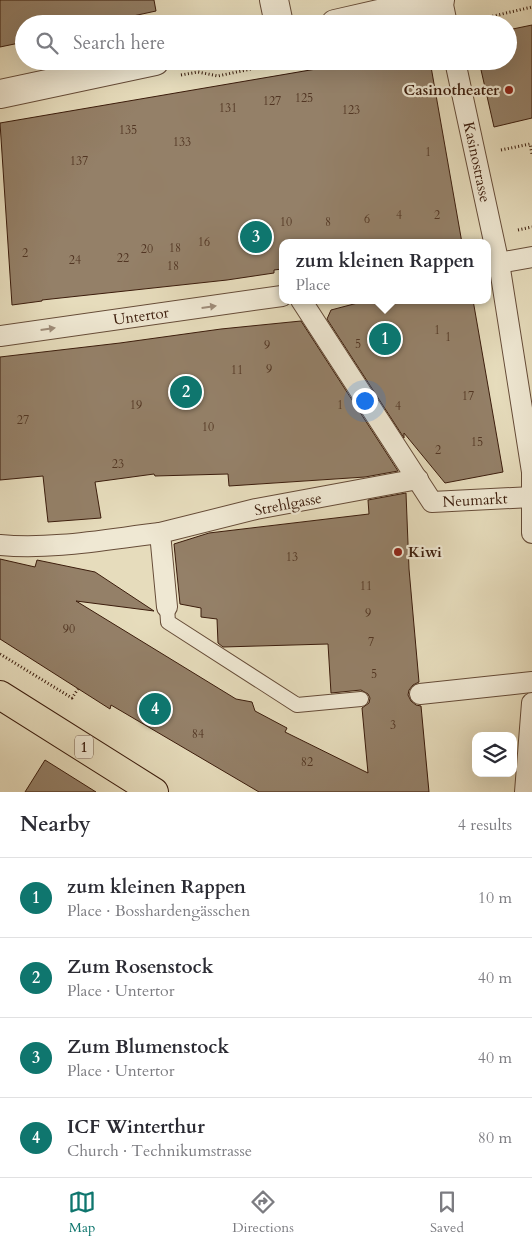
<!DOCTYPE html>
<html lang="en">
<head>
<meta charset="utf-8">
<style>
  :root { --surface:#fff; --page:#f7f7f7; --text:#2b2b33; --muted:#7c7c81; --line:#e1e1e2; --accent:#0f766e }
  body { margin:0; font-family:Cardo,serif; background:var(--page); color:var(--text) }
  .controls { position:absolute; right:15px; bottom:15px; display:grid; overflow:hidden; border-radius:10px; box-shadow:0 5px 20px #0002 }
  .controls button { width:45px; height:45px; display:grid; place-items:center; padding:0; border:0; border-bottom:1px solid var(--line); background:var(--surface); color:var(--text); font:25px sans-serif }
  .you { position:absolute; left:364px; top:400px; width:18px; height:18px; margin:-12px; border:4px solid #fff; border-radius:50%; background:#1a73e8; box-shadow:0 0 0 8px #1a73e833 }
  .badge { display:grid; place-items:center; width:32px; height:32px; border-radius:50%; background:var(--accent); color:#fff; font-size:16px; font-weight:700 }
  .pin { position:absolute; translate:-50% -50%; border:2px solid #fff; box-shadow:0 1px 5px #0006 }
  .popup { position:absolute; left:279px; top:239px; width:212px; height:65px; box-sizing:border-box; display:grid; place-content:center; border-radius:10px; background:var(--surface); filter:drop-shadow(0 1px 4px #0005); font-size:16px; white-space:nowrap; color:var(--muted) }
  .popup b { font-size:19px; color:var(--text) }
  .popup::after { content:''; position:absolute; left:50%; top:100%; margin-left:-10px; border:10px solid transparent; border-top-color:var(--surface) }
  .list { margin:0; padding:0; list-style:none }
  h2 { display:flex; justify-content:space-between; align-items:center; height:65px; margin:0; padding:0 20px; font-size:21px }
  h2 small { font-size:16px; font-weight:400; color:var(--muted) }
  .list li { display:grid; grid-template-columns:32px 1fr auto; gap:15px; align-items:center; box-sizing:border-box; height:80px; padding:0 20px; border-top:1px solid var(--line) }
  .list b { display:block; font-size:19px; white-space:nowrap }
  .list p { margin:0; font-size:16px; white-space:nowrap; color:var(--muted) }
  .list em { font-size:16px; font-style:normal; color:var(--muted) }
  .icon { flex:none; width:28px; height:28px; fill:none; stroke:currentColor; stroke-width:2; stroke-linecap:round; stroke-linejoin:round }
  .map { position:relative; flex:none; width:532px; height:792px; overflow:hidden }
  .search { position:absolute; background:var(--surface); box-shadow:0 5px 20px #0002; left:15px; right:15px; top:15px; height:55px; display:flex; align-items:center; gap:12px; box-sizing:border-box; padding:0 18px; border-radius:28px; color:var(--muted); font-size:19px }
  .sheet { height:385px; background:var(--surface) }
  nav { display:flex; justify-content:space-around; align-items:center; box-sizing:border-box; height:70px; border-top:1px solid var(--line); background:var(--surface); font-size:14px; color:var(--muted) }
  nav a { display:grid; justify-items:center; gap:2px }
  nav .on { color:var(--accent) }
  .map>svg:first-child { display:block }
  .building { fill:#948068; stroke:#3b1c0c }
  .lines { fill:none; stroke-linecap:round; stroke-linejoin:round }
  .service-casing { stroke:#664c38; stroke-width:16 }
  .pedestrian-casing { stroke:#664c38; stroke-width:22 }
  .minor-casing { stroke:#664c38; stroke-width:30 }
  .primary-casing { stroke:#3b1c0c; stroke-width:30 }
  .path { stroke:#3b1c0c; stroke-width:3; stroke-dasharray:1 2.5; stroke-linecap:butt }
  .service { stroke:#efe8d3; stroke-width:14 }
  .pedestrian { stroke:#efe8d3; stroke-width:20 }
  .minor { stroke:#efe8d3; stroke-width:28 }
  .primary { stroke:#e6dcbc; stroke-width:28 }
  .oneway { fill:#9e8c79 }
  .poi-dot { fill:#8f2418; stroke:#efe8d3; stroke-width:2 }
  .labels { text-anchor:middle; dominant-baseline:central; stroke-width:4.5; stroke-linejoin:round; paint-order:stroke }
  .number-label { font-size:12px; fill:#513523 }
  .shield { fill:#efe8d3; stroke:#715948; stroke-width:1 }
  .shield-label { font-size:14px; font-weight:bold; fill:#3b1c0c }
  .poi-label { font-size:15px; font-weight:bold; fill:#3b1c0c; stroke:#efe8d3; text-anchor:end }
  .street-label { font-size:15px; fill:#3b1c0c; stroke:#efe8d3 }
</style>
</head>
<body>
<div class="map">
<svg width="532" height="792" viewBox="0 0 532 792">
  <rect width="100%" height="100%" fill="#e6dcbc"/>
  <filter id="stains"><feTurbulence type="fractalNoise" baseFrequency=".004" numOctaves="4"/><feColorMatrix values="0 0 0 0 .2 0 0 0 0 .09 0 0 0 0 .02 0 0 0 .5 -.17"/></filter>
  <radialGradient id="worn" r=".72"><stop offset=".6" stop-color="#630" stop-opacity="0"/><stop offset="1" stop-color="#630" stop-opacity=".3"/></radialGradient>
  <g class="building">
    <path d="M0 0H154L156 11 96 24H24V42L0 47Z"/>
    <path d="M532 25V118L494 127 479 61H508V30Z"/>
    <path d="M363 61H430L462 243H282V269L274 270V273L227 280 42 300V301L12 305 0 123Z"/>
    <path d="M369 300H473L503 472 445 483 404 433V438L327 319 331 310Z"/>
    <path d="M301 321 398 471 365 477 229 486 228 474 155 476 154 474 95 482 101 518 48 522 43 476 0 480V357L120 343 221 329Z"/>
    <path d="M406 493 409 569 419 682 413 685 409 690 408 695 411 701 416 705 421 706 429 792H259L111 705 110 709 0 639V559L35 567 37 560 95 572 154 611 76 601 236 699 252 702 255 711 287 728 285 732 368 773 362 708 369 703 370 698 368 694 361 690 331 693 328 644 223 647 218 643 217 619 201 617V608L180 604 174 544 209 533 369 514 368 500Z"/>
    <path d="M45 760 96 792H25Z"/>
  </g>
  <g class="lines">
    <defs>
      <path id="service" d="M167 607 168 622 297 705 361 699"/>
      <g id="pedestrian">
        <path d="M442 0 447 24"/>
        <path d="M455 61 500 269 532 472V533"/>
        <path d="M488 265 532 257"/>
        <path d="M301 300 432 502 532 497"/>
        <path d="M0 336 282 296"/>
        <path d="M0 545C52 550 108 539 160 533"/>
        <path d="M167 607 160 533 256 509 418 479"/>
        <path d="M420 694 532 682"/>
        <path d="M525 792 532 703"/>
      </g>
      <g id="minor">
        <path d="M274 0 279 24"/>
        <path d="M335 24 440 0"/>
        <path d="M0 94 155 61"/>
      </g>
      <path id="primary" d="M0 695 154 792"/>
    </defs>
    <use href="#service" class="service-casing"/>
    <use href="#pedestrian" class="pedestrian-casing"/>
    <use href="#minor" class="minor-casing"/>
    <use href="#primary" class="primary-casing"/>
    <g class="path">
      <path d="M472 21 532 7"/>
      <path d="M181 75 198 72 218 76 288 61"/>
      <path d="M501 150 530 144 532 154"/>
      <path d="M518 230 532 227"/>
      <path d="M0 654 72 698 78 689"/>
    </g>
    <use href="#service" class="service"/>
    <use href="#pedestrian" class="pedestrian"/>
    <use href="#minor" class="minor"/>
    <use href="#primary" class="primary"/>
  </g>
  <defs><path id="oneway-solid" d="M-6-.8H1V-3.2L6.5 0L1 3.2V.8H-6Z" transform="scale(1.25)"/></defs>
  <g class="oneway">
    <use href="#oneway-solid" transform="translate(209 307) rotate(-8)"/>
    <use href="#oneway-solid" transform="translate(48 329) rotate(-8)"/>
  </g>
  <g class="poi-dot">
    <circle cx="509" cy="90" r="5"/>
    <circle cx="398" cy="552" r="5"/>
  </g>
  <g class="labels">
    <g class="number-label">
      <text x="304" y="98">125</text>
      <text x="272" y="101">127</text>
      <text x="228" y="108">131</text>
      <text x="351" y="110">123</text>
      <text x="128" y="130">135</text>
      <text x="182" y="142">133</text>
      <text x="428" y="152">1</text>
      <text x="79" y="161">137</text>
      <text x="399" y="215">4</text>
      <text x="437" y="215">2</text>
      <text x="367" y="219">6</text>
      <text x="286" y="222">10</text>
      <text x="328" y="222">8</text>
      <text x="204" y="242">16</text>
      <text x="175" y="248">18</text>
      <text x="147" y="249">20</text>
      <text x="25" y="253">2</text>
      <text x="123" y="258">22</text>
      <text x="75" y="260">24</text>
      <text x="173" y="266">18</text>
      <text x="437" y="330">1</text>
      <text x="448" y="337">1</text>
      <text x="358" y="344">5</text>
      <text x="267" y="345">9</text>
      <text x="269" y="369">9</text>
      <text x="237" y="370">11</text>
      <text x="468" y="396">17</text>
      <text x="136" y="405">19</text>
      <text x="340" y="405">1</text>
      <text x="398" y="406">4</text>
      <text x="23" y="420">27</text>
      <text x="208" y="427">10</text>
      <text x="477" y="442">15</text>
      <text x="438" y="450">2</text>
      <text x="118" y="464">23</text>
      <text x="292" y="557">13</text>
      <text x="366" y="586">11</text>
      <text x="368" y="613">9</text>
      <text x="69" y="629">90</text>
      <text x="371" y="642">7</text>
      <text x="374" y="674">5</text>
      <text x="393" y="725">3</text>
      <text x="198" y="734">84</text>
      <text x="307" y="762">82</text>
    </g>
    <rect class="shield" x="75" y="735.5" width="18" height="23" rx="4"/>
    <g class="shield-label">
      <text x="84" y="747">1</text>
    </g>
    <g class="poi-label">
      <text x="499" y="90">Casinotheater</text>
      <text x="408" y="552" text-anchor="start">Kiwi</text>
    </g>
    <g class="street-label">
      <text transform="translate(477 162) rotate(78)">Kasinostrasse</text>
      <text transform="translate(141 316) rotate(-8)">Untertor</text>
      <text transform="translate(475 500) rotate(-3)">Neumarkt</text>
      <text transform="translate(288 504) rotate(-11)">Strehlgasse</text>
    </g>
  </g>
  <rect width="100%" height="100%" filter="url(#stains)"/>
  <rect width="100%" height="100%" fill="url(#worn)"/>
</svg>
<div class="controls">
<button><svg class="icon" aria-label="layers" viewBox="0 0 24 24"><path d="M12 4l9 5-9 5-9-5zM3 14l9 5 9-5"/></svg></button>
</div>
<div class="you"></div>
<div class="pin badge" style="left:385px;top:339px">1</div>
<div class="popup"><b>zum kleinen Rappen</b>Place</div>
<div class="pin badge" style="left:186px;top:392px">2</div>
<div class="pin badge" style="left:256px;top:237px">3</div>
<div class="pin badge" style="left:155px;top:709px">4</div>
<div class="search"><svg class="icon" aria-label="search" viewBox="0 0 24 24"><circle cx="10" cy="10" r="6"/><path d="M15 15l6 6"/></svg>Search here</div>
</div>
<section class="sheet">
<h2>Nearby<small>4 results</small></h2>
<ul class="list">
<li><span class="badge">1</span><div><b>zum kleinen Rappen</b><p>Place · Bosshardengässchen</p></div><em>10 m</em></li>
<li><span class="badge">2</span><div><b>Zum Rosenstock</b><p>Place · Untertor</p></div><em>40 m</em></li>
<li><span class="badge">3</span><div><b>Zum Blumenstock</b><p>Place · Untertor</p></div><em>40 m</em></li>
<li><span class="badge">4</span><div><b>ICF Winterthur</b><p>Church · Technikumstrasse</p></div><em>80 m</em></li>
</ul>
</section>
<nav>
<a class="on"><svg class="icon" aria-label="map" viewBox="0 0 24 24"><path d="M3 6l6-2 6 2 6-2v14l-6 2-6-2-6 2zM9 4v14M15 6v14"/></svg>Map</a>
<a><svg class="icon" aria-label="directions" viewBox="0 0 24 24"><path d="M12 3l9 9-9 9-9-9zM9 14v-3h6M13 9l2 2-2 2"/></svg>Directions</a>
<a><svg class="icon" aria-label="saved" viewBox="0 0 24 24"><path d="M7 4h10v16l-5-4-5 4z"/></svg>Saved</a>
</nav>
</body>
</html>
